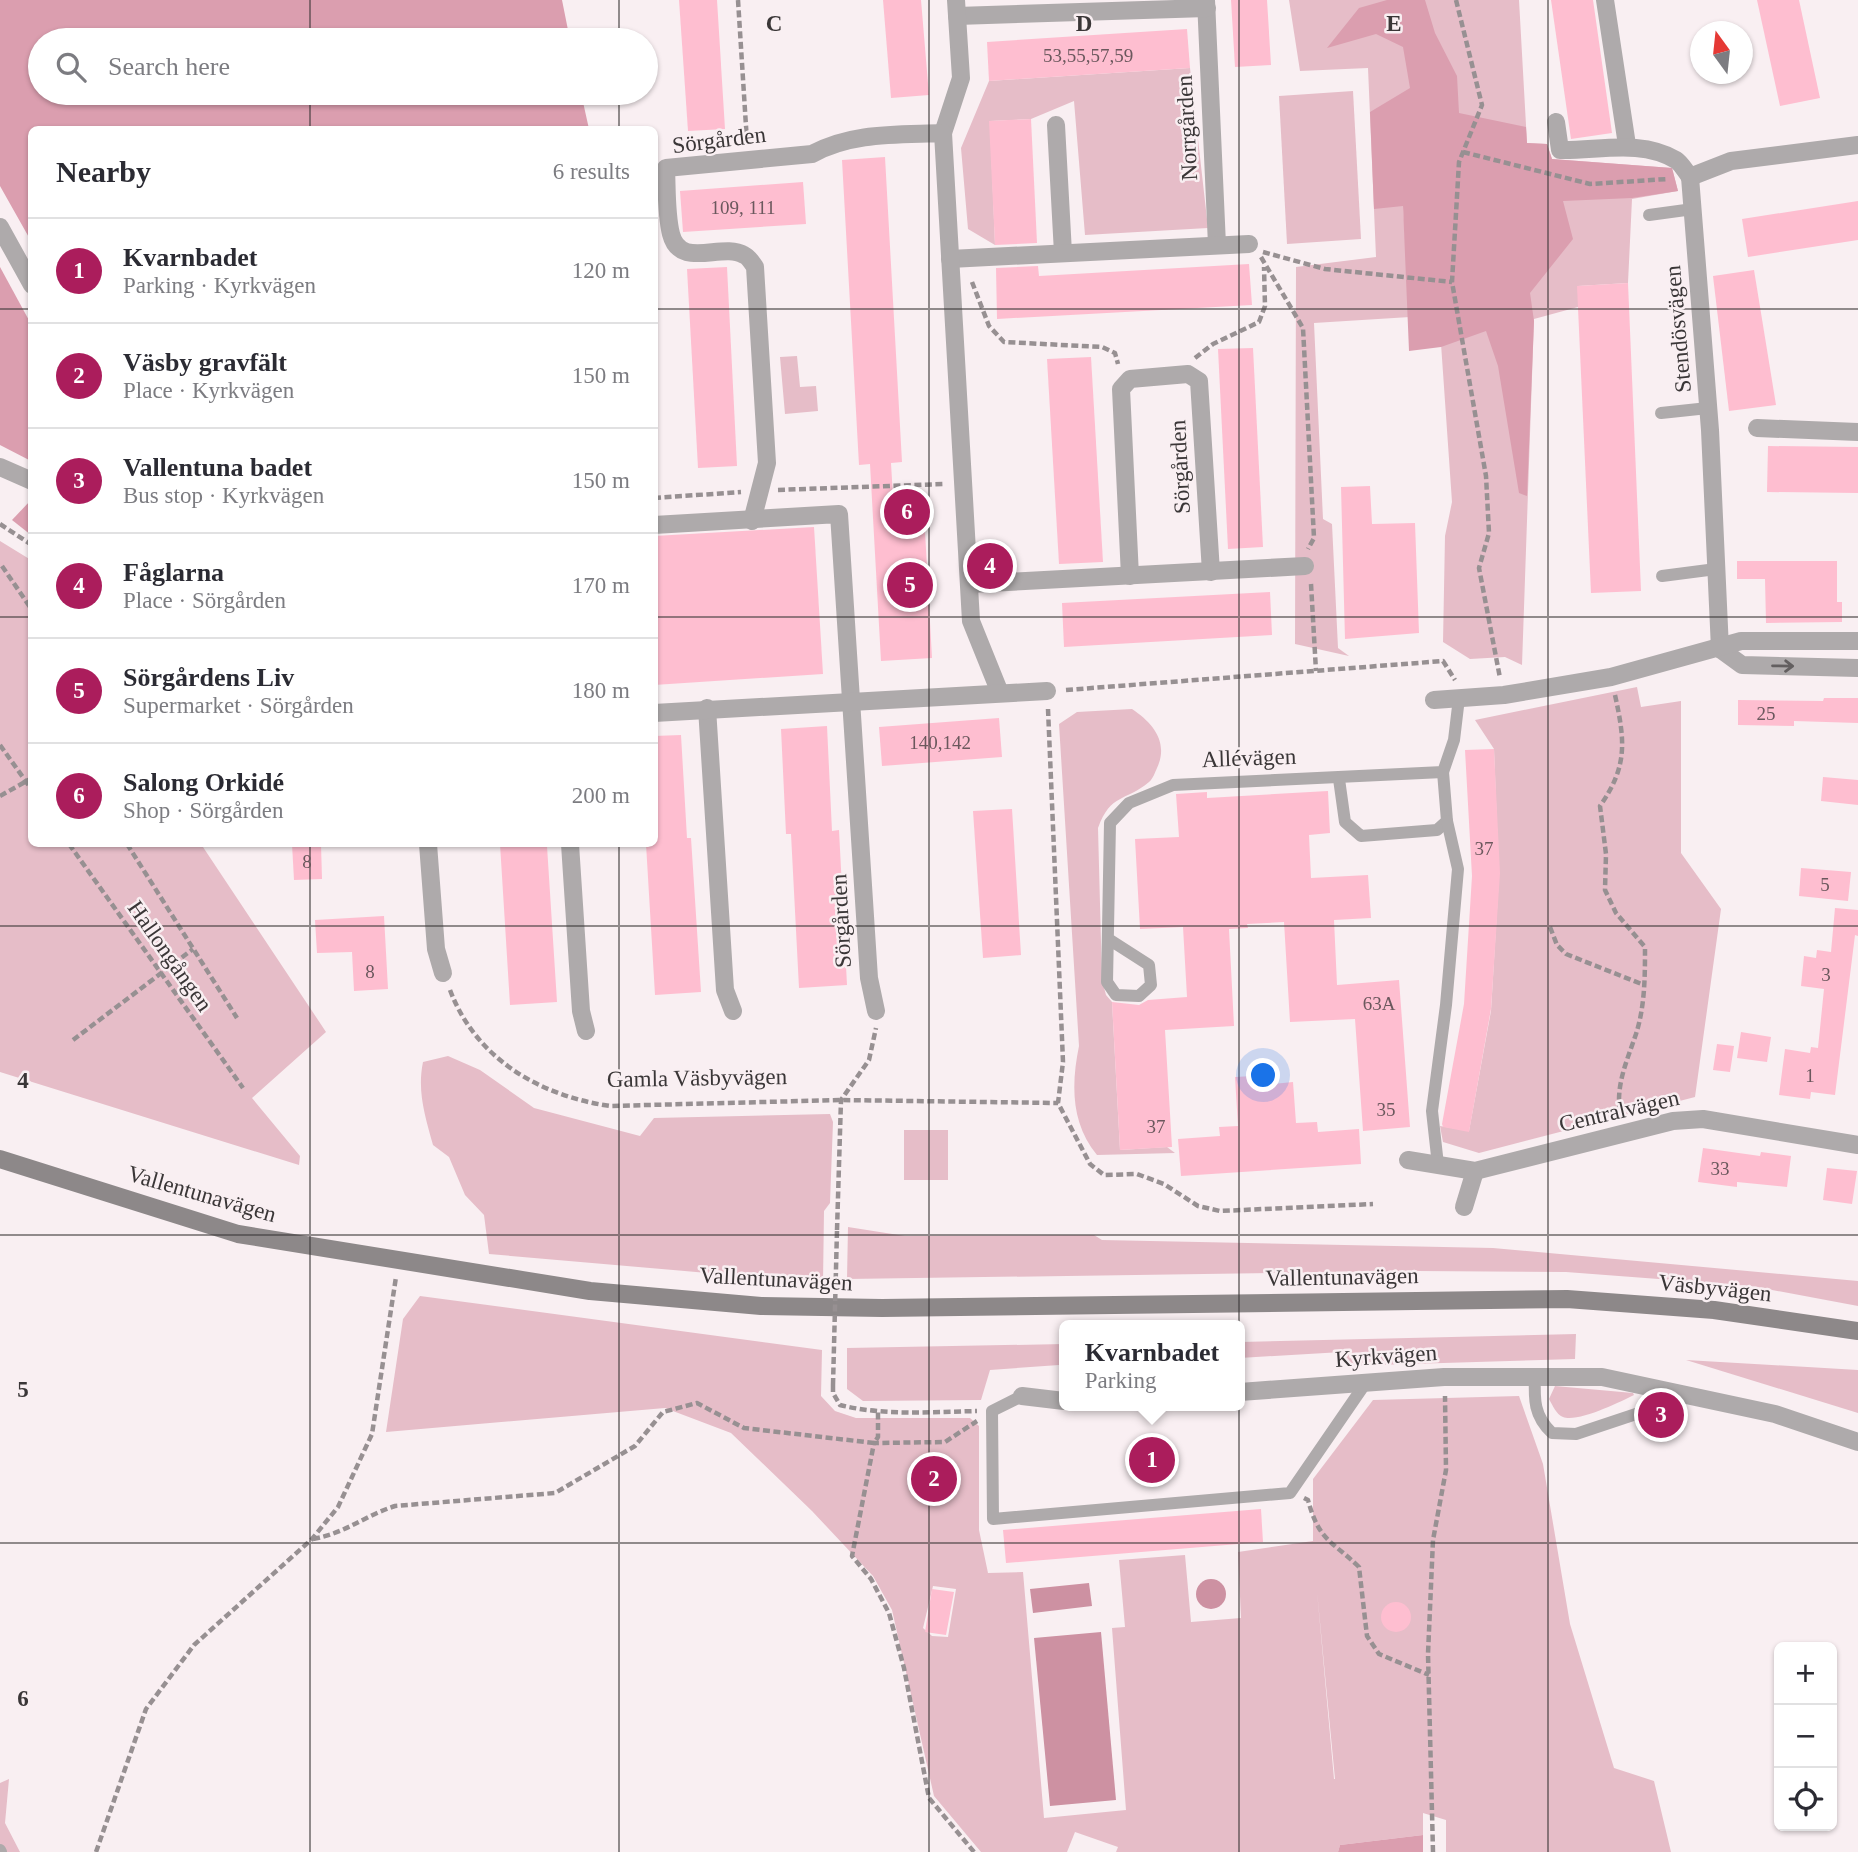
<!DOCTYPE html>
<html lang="en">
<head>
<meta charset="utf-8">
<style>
  :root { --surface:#fff; --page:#f7f7f7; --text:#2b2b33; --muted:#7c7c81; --line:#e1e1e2; --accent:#ab1d5c }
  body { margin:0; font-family:"Times New Roman",serif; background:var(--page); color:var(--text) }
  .controls { position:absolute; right:21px; bottom:21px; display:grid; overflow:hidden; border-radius:10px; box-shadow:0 2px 5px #0004 }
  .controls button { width:63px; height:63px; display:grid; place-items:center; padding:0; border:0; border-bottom:2px solid var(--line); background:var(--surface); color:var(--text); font:35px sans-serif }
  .compass { position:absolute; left:1690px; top:21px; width:63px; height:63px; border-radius:50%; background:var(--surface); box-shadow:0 2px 5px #0004; rotate:345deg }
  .you { position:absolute; left:1264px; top:1076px; width:24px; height:24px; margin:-18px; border:5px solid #fff; border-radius:50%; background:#1a73e8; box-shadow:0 0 0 10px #1a73e833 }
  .badge { display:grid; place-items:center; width:46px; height:46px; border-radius:50%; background:var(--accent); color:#fff; font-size:23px; font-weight:700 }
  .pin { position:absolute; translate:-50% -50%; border:4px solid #fff; box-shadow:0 2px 7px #0006 }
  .popup { position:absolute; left:1059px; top:1320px; width:186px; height:91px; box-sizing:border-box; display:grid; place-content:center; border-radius:10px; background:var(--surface); filter:drop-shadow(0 2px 5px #0005); font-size:23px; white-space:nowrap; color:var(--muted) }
  .popup b { font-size:26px; color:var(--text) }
  .popup::after { content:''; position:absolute; left:50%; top:100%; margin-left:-14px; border:14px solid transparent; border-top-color:var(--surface) }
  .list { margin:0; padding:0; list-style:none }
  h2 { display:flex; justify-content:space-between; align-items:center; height:91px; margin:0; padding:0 28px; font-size:30px }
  h2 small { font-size:23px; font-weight:400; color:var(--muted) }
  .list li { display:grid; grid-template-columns:46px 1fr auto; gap:21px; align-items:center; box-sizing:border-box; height:105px; padding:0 28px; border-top:2px solid var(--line) }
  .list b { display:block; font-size:26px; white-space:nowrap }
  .list p { margin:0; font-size:23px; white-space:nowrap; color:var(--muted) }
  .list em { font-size:23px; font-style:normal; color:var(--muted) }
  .icon { flex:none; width:38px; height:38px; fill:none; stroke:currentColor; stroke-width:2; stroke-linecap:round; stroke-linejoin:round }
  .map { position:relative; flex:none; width:1858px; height:1852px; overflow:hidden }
  .search { position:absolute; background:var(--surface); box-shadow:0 2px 5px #0004; left:28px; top:28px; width:630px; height:77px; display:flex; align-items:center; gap:18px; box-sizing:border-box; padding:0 24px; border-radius:38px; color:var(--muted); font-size:26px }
  .panel { position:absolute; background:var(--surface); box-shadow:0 2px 5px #0004; left:28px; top:126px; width:630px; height:721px; border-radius:10px }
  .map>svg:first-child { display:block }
  .green { fill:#e6bdc8; fill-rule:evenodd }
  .forest { fill:#db9eaf }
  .water { fill:#cd91a2 }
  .building { fill:#febed0 }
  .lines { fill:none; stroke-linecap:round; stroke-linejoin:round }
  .path { stroke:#979092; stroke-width:4.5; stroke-dasharray:7 3.5; stroke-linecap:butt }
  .service { stroke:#aeaaab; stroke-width:12 }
  .minor { stroke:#aeaaab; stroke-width:18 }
  .secondary { stroke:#8d8889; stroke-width:18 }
  .path-bridge { stroke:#979092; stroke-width:4.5; stroke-dasharray:7 3.5; stroke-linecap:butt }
  .oneway { stroke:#635f60 }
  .grid { fill:none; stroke:#3a3637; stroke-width:2; stroke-opacity:0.55 }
  .labels { text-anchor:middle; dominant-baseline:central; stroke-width:5; stroke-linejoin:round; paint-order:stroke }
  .number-label { font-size:19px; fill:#6b585d }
  .street-label { font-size:23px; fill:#3a3637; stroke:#f9eff2 }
  .grid-label { font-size:23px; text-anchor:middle; font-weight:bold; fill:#3a3637; stroke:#f9eff2; stroke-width:5; stroke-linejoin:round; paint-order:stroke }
</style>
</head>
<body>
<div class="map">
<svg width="1858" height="1852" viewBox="0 0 1858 1852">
  <rect width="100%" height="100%" fill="#f9eff2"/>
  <g class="green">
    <path d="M1289 0H1519L1527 143 1547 144 1552 159 1672 168 1678 191 1632 199 1628 283 1578 286V307L1534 319 1522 665 1505 657 1470 659 1443 642 1445 536 1452 502 1439 315 1437 199 1403 204 1410 317 1314 323 1323 519 1332 524 1338 648 1349 656 1295 644 1296 267 1376 257 1368 68 1300 71Z"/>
    <path d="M1190 68 1208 228 1085 235 1074 101 1031 119 990 121 995 245 968 229 961 148 989 81Z"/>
    <path d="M1353 91 1361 239 1287 244 1279 96Z"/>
    <path d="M797 356 800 387 816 386 818 411 785 414 780 357Z"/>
    <path d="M0 541 31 560 32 844H201L326 1032 252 1098 300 1156 299 1165 0 1072Z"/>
    <path d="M1637 687 1641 707 1681 701V853L1721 909 1695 1097 1479 1153 1443 1142 1440 1126 1469 1131 1491 1011 1499 877 1494 749 1475 720Z"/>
    <path d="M1132 709C1153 723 1169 742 1157 768 1155 772 1153 779 1149 782 1125 802 1111 793 1098 828L1102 980 1106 995 1112 1002 1120 1150 1167 1147 1175 1153 1097 1155C1071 1123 1071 1085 1079 1046L1059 724 1077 712Z"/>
    <path d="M448 1056 480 1070 534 1108 640 1136 654 1118 830 1114 833 1122 830 1203 824 1211 823 1283 489 1254 484 1215 465 1195 449 1157 433 1145C425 1116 417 1091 423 1062Z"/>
    <rect x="904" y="1130" width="44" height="50"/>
    <path d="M848 1227 905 1236 1094 1235 1102 1240 1493 1248 1858 1281V1306L1751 1286 1566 1272 1417 1271 847 1279Z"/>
    <path d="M420 1296 822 1350 821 1396 835 1411 856 1418H970L979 1426V1530L988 1573 1023 1572 1044 1818 1126 1810 1112 1628 1125 1627 1119 1560 1185 1555 1191 1622 1241 1618 1238 1552 1313 1541V1479L1373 1400 1519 1396 1543 1464 1570 1624 1614 1768 1654 1781 1671 1852H1446V1820L1423 1813V1835L1340 1845 1338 1852H1116L1118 1847 1075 1832 1067 1852H981L934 1796 892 1610 873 1576 812 1511 731 1433 665 1408 386 1432 403 1319ZM933 1586 956 1589 948 1637 932 1636 923 1628ZM1317 1591 1335 1779H1334Z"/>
    <path d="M1576 1334 1575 1359 1344 1366 1342 1352 1240 1358V1342Z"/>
    <path d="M1064 1344V1369L1059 1365 990 1370 981 1400 863 1401 847 1389V1348Z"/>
    <path d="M1686 1360 1858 1370V1413Z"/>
    <path d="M1555 1386 1633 1393 1634 1395C1620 1402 1577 1423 1563 1417 1556 1414 1553 1406 1549 1399Z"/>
    <path d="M9 1779 5 1823 20 1852H0V1783Z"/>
  </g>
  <g class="forest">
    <path d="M0 0H562L570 40H40V93H581L589 129 32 130 31 241 0 186Z"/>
    <path d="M1387 0H1425L1435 33 1457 76 1459 113 1526 127 1527 143 1547 144 1552 159 1672 168 1678 191 1632 198 1563 201 1573 239 1530 293 1534 321 1527 496 1519 493 1498 366 1486 331 1441 347 1409 351 1403 206 1374 209 1370 112 1410 88 1403 47 1376 34 1327 48 1359 8Z"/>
    <path d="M0 267 31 324V461L0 445Z"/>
    <path d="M30 501H32L31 535 12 520Z"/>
    <path d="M1423 1835V1852H1338L1340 1845Z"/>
  </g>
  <g class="water">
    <circle cx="1211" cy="1594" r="15"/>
    <path d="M1089 1583 1092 1606 1033 1613 1030 1589Z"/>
    <path d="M1101 1632 1116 1800 1050 1806 1034 1638Z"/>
  </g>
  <g class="building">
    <path d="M679 0H717L725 129 688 131Z"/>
    <path d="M883 0H921L929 95 891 98Z"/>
    <path d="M1231 0H1267L1271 65 1235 67Z"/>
    <path d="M1551 0H1593L1612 133 1571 139Z"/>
    <path d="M1757 0H1799L1820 98 1780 106Z"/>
    <path d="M1187 29 1190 68 989 81 987 42Z"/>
    <path d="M1031 119 1037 243 995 245 989 121Z"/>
    <path d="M885 157 902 462 891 463 893 497 923 495 932 658 881 661 870 464 859 465 842 160Z"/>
    <path d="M803 182 806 224 683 232 680 191Z"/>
    <path d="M1858 201V240L1748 257 1742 219Z"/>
    <path d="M1249 264 1252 305 997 319 996 268 1038 266 1039 276Z"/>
    <path d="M727 267 737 466 698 468 687 269Z"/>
    <path d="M1754 270 1776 405 1729 411 1713 276Z"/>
    <path d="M1628 283 1641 591 1591 593 1577 286Z"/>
    <path d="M1253 348 1263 547 1228 549 1218 349Z"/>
    <path d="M1091 357 1103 562 1059 564 1047 359Z"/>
    <path d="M1768 446 1858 447V493L1767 492Z"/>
    <path d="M1370 486 1372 524 1415 523 1419 633 1345 639 1341 487Z"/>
    <path d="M814 527 823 674 654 685V536Z"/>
    <path d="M1737 561H1837V602H1842V622L1766 623 1765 579H1737Z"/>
    <path d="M1270 592 1272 635 1064 647 1062 603Z"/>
    <path d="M1824 698H1858V723L1794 721V726L1738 725V700L1823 701Z"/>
    <path d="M999 718 1002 757 882 766 879 727Z"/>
    <path d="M827 726 832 831 839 830 847 985 799 988 791 834H786L781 729Z"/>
    <path d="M681 735 687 838H691L701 992 655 995 646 844H654V736Z"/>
    <path d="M1494 749 1500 873 1491 1009 1469 1132 1443 1127 1442 1124 1464 1004 1472 876 1465 750Z"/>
    <path d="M1823 777 1858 780V805L1821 801Z"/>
    <path d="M1328 791 1330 833 1309 835 1311 878 1368 875 1371 918 1334 920 1337 985 1399 980 1410 1127 1363 1131 1355 1019 1290 1022 1284 922 1247 924 1248 928 1229 929 1234 1026 1165 1030 1172 1147 1120 1150 1112 1002 1139 1005 1148 1000 1187 997 1183 927 1140 929 1135 839 1179 837 1176 794 1207 792V798Z"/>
    <path d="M1012 809 1021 955 983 958 973 811Z"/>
    <path d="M292 844H321L322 879 294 880Z"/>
    <path d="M500 844H542V847L547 846 557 1002 510 1005Z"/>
    <path d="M1801 868 1851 872 1848 901 1799 896Z"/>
    <path d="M1835 908 1858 910V936L1855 935 1835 1095 1811 1092 1810 1099 1779 1095 1785 1049 1810 1053 1811 1047 1818 1048 1824 989 1801 986 1804 956 1816 958 1817 950 1831 952Z"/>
    <path d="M384 916 388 989 354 991 352 952 317 953 315 920Z"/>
    <path d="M1741 1032 1771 1037 1767 1062 1737 1058Z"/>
    <path d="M1717 1044 1734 1046 1730 1072 1713 1070Z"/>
    <path d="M1272 1075 1273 1084 1293 1082 1296 1123 1317 1122 1318 1132 1359 1129 1361 1164 1181 1176 1178 1139 1220 1136 1219 1127 1238 1126 1235 1077Z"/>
    <path d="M1703 1148 1760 1156 1761 1152 1791 1156 1787 1187 1737 1182V1187L1698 1182Z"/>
    <path d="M1827 1168 1857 1171 1852 1204 1823 1200Z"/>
    <path d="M1261 1509 1263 1542 1006 1563 1003 1530Z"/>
    <path d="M932 1589 954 1592 946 1635 925 1632Z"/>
    <circle cx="1396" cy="1617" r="15"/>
  </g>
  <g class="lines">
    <g class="path">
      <path d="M738 0 747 142"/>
      <path d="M1456 0 1482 105 1459 162 1452 282 1486 476 1489 533 1479 568 1500 678"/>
      <path d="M1463 152 1590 184 1668 179"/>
      <path d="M1263 252 1325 269 1452 282"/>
      <path d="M1261 257 1303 328 1314 538 1308 549"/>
      <path d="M972 282 989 326 1004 342 1102 347 1115 353 1118 364"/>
      <path d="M1195 358 1213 344 1259 322 1265 306 1264 267"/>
      <path d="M778 490 944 484"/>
      <path d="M654 498 741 492"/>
      <path d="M0 524 32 545"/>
      <path d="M2 566 32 610"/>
      <path d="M1311 584 1316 671"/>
      <path d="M1066 690 1443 661 1455 680"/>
      <path d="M1615 695C1625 741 1628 766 1600 806L1606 854 1605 890 1616 913 1645 947C1645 976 1645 1006 1636 1034 1627 1061 1614 1088 1621 1117"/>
      <path d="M1048 709 1063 1062 1058 1103 1090 1164 1104 1175 1137 1174 1164 1184 1198 1206 1220 1211 1373 1204"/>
      <path d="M0 745 32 790"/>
      <path d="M0 796 32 778"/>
      <path d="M69 844 243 1088"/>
      <path d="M127 844 237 1018"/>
      <path d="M1550 927 1557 945 1566 954 1644 985"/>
      <path d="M450 990C476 1059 540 1096 610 1106L841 1100 1058 1103"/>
      <path d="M73 1040 193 949"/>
      <path d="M837 1230 841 1100 869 1060 876 1028"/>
      <path d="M833 1385V1393L840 1405C884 1416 931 1412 977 1411"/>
      <path d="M1304 1498 1308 1500C1319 1541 1331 1540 1359 1567L1367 1636 1379 1654 1429 1675"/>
      <path d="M313 1539C346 1533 364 1516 395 1506L555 1493 635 1446 663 1412 697 1403 744 1428 874 1443 878 1437V1412"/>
      <path d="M96 1852 146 1709 194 1645 312 1539 338 1507 372 1434 396 1277"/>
      <path d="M974 1852 929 1798 904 1668 889 1613 871 1579 852 1556 874 1443 945 1442 977 1421"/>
      <path d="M1433 1852 1428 1654 1433 1540 1446 1470 1445 1396"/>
    </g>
    <g class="service">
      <path d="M1649 215 1693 209"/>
      <path d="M1661 413 1708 408"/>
      <path d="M1662 576 1716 569"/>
      <path d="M1339 779 1345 822 1361 836 1437 830 1447 821 1443 772"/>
      <path d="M1110 940 1149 965 1151 985 1139 996 1116 995 1107 982 1110 823 1129 803 1173 785 1443 772 1454 740 1459 698"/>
      <path d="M1438 1165 1432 1111 1446 1005 1458 869 1447 821"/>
      <path d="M1535 1376C1534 1400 1534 1416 1552 1433L1576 1434 1669 1403 1672 1391"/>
      <path d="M1022 1396 992 1411 993 1519 1290 1493 1367 1381"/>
      <path d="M0 1850 1 1852"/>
    </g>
    <g class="minor">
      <path d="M1206 0 1217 245"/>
      <path d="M1605 0 1627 145"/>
      <path d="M957 16 1207 8"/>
      <path d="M1556 122 1560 150C1598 151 1641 139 1676 160 1681 163 1686 172 1690 177"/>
      <path d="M1056 125 1063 253"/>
      <path d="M943 133 961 78 956 0"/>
      <path d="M1690 177 1710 430 1720 649"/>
      <path d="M1690 177 1731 161 1858 145"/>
      <path d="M0 227 32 285"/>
      <path d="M950 259 1249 244"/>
      <path d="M1757 428 1858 432"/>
      <path d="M0 467 32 481"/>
      <path d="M752 521 767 463 755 267C752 263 749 257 744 255 722 242 680 270 671 234 666 214 667 189 666 168L812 154C852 132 897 135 943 133L971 621 1000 693"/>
      <path d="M654 525 839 514 869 978 876 1011"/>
      <path d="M1130 576 1121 389 1130 379 1188 374 1199 381 1211 572"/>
      <path d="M969 584 1305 566"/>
      <path d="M1720 649 1742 665 1858 668"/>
      <path d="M1434 700 1504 695 1611 677 1741 641H1858"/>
      <path d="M707 708 725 990 733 1011"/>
      <path d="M654 713 1047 691"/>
      <path d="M428 844 436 949 443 973"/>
      <path d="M570 844 581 1011 586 1031"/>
      <path d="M1408 1160 1475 1171 1673 1121 1703 1119 1858 1145"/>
      <path d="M1464 1207 1475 1171"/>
      <path d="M1240 1392 1444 1377H1602L1775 1414 1858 1442"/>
      <path d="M1022 1396 1064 1401"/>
    </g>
    <path class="secondary" d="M0 1159 238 1234 590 1291 761 1306 882 1308 1567 1299 1714 1310 1858 1331"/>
    <path class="path-bridge" d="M833 1385 837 1230"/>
  </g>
  <defs><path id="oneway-shaft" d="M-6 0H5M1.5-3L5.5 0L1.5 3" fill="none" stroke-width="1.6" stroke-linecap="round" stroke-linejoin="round" transform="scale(1.75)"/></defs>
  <use class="oneway" href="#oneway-shaft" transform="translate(1783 666) rotate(1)"/>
  <path class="grid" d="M310 0V40M619 0V40M929 0V1852M1239 0V1852M1548 0V1852M310 93V130M619 93V130M0 309H32M654 309H1858M0 617H32M654 617H1858M310 844V1852M619 844V1852M0 926H1858M0 1235H1858M0 1543H1858"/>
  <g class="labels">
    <g class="number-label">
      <text x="1088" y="55">53,55,57,59</text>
      <text x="743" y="207">109, 111</text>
      <text x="1766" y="713">25</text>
      <text x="940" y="742">140,142</text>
      <text x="1484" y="848">37</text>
      <text x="307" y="861">8</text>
      <text x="1825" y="884">5</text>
      <text x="370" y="971">8</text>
      <text x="1826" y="974">3</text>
      <text x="1379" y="1003">63A</text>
      <text x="1810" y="1075">1</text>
      <text x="1386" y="1109">35</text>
      <text x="1156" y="1126">37</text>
      <text x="1720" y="1168">33</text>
    </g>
    <g class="street-label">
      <text transform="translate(1187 128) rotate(-93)">Norrgården</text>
      <text transform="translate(719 140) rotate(-7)">Sörgården</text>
      <text transform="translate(1678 329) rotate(-95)">Stendösvägen</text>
      <text transform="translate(1180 467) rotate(-93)">Sörgården</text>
      <text transform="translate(1249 758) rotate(-2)">Allévägen</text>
      <text transform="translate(841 921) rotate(-93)">Sörgården</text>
      <text transform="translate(170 956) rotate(55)">Hallongången</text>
      <text transform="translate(697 1078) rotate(-1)">Gamla Väsbyvägen</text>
      <text transform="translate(1619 1111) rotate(-13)">Centralvägen</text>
      <text transform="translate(202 1194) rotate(16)">Vallentunavägen</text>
      <text transform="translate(1342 1277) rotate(-1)">Vallentunavägen</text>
      <text transform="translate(776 1279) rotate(3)">Vallentunavägen</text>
      <text transform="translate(1715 1288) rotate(6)">Väsbyvägen</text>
      <text transform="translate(1386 1356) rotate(-4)">Kyrkvägen</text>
    </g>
  </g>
  <g class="grid-label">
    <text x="774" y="31">C</text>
    <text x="1084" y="31">D</text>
    <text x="1394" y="31">E</text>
    <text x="23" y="1088">4</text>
    <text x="23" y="1397">5</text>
    <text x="23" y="1706">6</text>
  </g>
</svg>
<div class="controls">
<button>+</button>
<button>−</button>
<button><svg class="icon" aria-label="locate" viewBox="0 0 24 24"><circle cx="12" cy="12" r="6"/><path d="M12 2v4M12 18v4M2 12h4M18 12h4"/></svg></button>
</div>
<svg class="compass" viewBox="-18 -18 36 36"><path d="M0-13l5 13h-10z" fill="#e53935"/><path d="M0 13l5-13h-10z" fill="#7c7c81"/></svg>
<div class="you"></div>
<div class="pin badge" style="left:1152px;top:1460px">1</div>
<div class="popup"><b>Kvarnbadet</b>Parking</div>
<div class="pin badge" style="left:934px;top:1479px">2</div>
<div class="pin badge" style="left:1661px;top:1415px">3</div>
<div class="pin badge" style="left:990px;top:566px">4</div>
<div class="pin badge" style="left:910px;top:585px">5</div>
<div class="pin badge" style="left:907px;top:512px">6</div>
<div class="search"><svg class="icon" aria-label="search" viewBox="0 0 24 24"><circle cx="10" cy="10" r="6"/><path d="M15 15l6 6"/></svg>Search here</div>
<section class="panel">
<h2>Nearby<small>6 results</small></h2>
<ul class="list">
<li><span class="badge">1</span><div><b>Kvarnbadet</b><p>Parking · Kyrkvägen</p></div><em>120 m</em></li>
<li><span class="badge">2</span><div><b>Väsby gravfält</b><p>Place · Kyrkvägen</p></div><em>150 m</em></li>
<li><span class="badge">3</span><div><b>Vallentuna badet</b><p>Bus stop · Kyrkvägen</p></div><em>150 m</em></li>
<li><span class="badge">4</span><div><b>Fåglarna</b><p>Place · Sörgården</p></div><em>170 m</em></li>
<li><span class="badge">5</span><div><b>Sörgårdens Liv</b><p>Supermarket · Sörgården</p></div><em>180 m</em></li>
<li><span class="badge">6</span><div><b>Salong Orkidé</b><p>Shop · Sörgården</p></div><em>200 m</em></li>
</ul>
</section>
</div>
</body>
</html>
